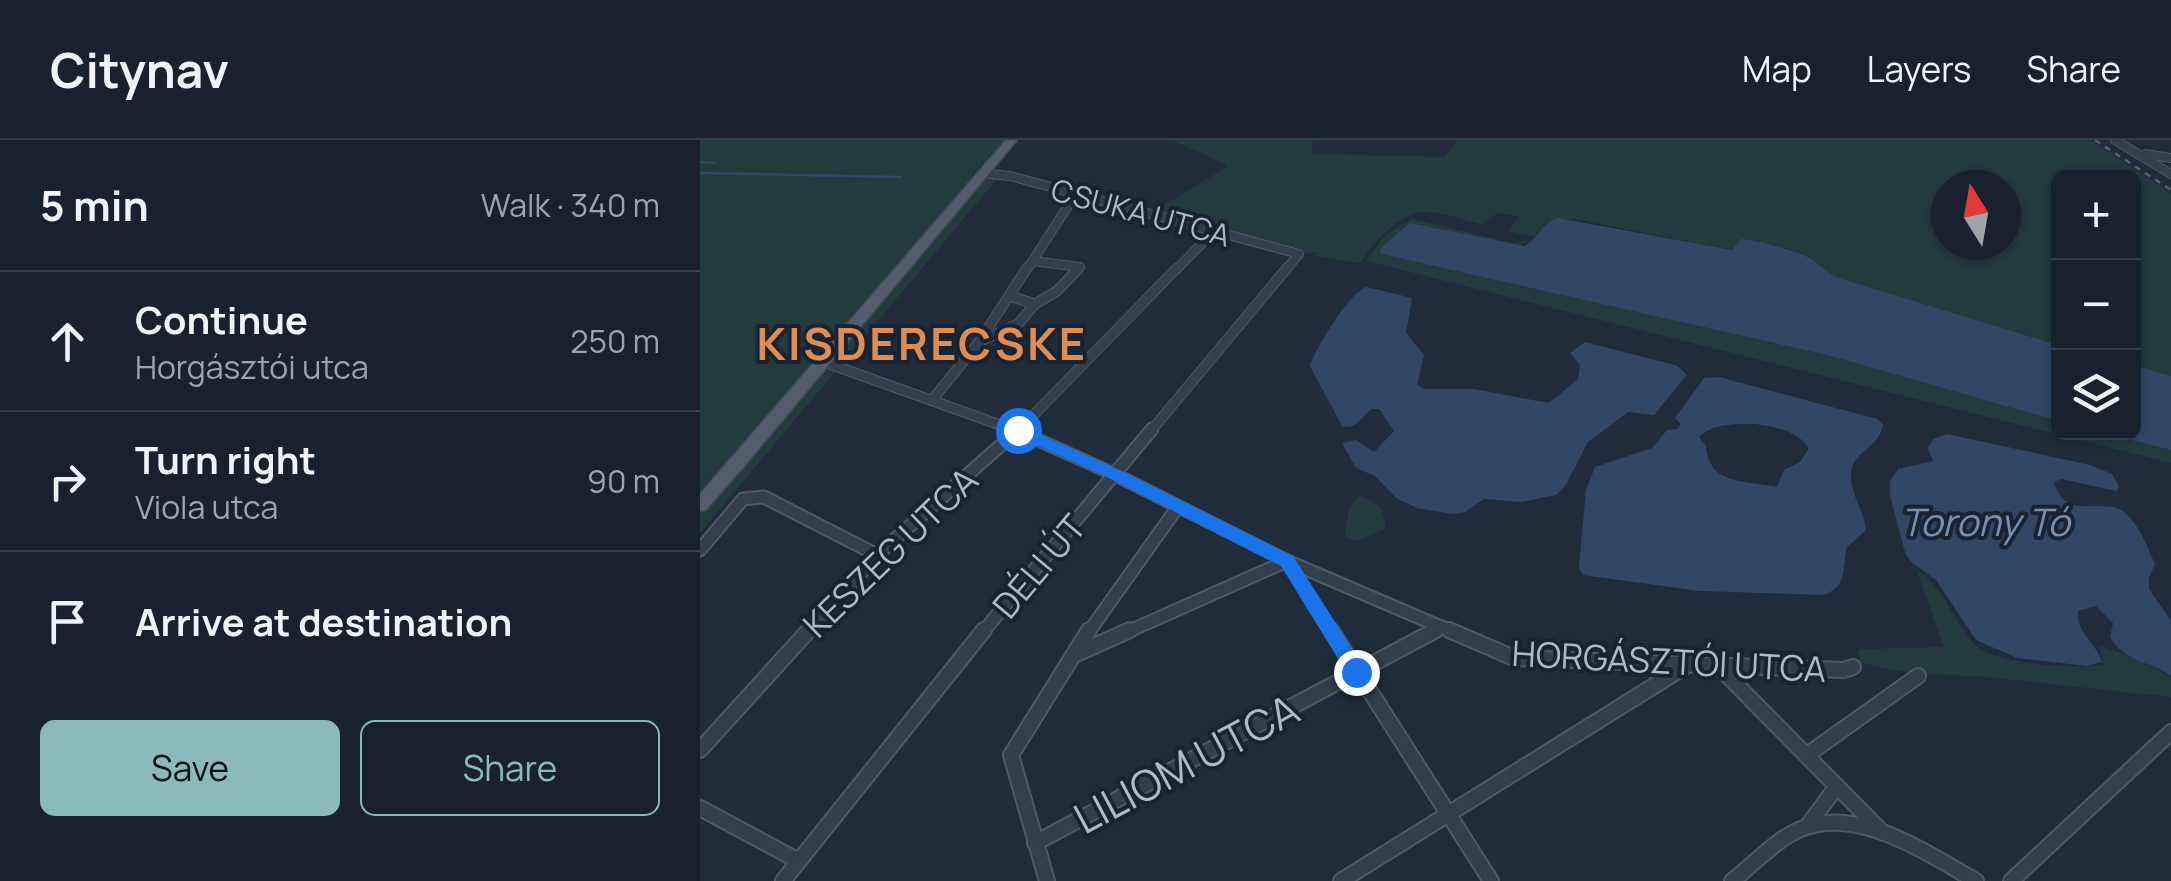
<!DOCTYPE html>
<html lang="en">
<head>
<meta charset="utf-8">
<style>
  :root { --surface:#18212d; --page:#212935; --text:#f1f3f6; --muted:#9fa3aa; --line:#363e49; --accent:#8bbbb9 }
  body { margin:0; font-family:Manrope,sans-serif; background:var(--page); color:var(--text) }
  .controls { position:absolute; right:30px; top:30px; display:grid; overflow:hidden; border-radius:15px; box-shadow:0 2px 8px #0004 }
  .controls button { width:90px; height:90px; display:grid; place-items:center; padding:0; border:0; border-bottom:2px solid var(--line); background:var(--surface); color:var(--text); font:50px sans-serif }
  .compass { position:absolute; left:1231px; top:30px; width:90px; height:90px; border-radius:50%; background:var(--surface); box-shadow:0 2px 8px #0004; rotate:349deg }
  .stop { position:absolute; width:30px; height:30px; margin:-22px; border:8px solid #1a73e8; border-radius:50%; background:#fff }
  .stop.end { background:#1a73e8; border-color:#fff; box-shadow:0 2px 10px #0008 }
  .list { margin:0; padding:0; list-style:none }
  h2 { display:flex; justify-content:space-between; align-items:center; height:130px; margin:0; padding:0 40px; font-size:42px }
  h2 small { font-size:32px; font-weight:400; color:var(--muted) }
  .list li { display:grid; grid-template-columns:65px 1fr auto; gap:30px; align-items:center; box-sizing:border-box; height:140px; padding:0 40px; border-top:2px solid var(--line) }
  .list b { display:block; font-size:38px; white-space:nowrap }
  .list p { margin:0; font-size:32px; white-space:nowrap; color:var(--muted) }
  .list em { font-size:32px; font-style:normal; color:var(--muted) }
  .actions { display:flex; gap:20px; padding:30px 40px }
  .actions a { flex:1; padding:22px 0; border:2px solid var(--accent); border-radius:15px; text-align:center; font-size:35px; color:var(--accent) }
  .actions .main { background:var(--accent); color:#111 }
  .icon { flex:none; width:55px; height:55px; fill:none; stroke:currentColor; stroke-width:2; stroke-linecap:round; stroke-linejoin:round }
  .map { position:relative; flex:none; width:1471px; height:741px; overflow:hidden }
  header { display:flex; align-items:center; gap:60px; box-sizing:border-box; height:140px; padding:0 50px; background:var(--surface); border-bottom:2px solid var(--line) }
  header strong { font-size:48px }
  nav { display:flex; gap:55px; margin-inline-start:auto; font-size:35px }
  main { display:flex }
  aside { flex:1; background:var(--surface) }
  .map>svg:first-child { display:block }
  .green { fill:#223b3d; fill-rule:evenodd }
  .water { fill:#314766; fill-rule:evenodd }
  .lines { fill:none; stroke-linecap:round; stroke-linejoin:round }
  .stream { stroke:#314766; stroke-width:2.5 }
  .street-far3-casing { stroke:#4f5967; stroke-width:10 }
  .street-far2-casing { stroke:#4f5967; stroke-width:11 }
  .street-far1-casing { stroke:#4f5967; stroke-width:15 }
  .street-casing { stroke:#4f5967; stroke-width:18 }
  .primary-casing { stroke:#3d4755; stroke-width:3 }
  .street-far3 { stroke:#343e4c; stroke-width:8 }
  .street-far2 { stroke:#343e4c; stroke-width:9 }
  .street-far1 { stroke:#343e4c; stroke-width:11 }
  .street { stroke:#343e4c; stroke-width:14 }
  .primary { fill:#515d6d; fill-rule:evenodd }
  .rail { stroke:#556274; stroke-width:2.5; stroke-dasharray:6 6; stroke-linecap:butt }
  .route { fill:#1a73e8 }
  .labels { text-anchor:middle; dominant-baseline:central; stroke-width:8; stroke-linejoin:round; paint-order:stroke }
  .far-street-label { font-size:30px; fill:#afb9c8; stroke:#192331 }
  .street-label { font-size:35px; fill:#afb9c8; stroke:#192331 }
  .water-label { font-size:38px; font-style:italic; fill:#748fb3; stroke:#192331 }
  .near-street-label { font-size:42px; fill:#afb9c8; stroke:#192331 }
  .district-label { font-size:45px; font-weight:bold; letter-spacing:2.5px; fill:#de8e54; stroke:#192331 }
</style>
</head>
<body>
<header>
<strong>Citynav</strong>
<nav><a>Map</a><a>Layers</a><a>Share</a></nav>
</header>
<main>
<aside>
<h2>5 min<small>Walk · 340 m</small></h2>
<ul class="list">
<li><svg class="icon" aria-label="ahead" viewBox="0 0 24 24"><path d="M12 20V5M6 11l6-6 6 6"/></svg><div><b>Continue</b><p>Horgásztói utca</p></div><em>250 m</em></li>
<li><svg class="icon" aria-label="right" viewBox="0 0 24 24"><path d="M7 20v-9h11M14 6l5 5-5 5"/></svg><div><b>Turn right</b><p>Viola utca</p></div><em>90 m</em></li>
<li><svg class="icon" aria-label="arrive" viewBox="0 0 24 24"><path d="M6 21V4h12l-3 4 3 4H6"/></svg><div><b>Arrive at destination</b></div></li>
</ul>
<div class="actions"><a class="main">Save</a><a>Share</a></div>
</aside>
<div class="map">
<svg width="1471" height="741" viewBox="0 0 1471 741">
  <rect width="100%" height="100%" fill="#202c3c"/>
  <g class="green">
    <path d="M0 0H305L271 36 297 39 0 393Z"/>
    <path d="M472 0H613L611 14 745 17 758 0H1391L1471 53V236L1434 225V38H1358V205L1139 138 1118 128 1109 116 1070 104 1032 110 873 79 846 82 835 97 809 91 819 77 798 72 783 85C742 75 720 59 687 91 677 101 667 110 662 123L613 116 619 112 606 113 453 72 528 26ZM1246 45H1306V105H1246Z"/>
    <path d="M713 79 813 103 833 100 819 106 710 83 681 114 1127 215 1358 281V292L1404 293 1471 310V323L666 121 686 94Z"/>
    <path d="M661 355C678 364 686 369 685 389L659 400 645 398C646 383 647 363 661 355Z"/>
    <path d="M1216 429C1247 449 1258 493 1280 509 1303 524 1378 530 1404 524L1399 506C1412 508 1461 529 1471 538V557L1278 536 1213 534 1160 523 1159 509 1244 507Z"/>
  </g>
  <g class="water">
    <path d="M858 78 1032 110 1041 99C1053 99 1106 113 1113 120 1122 128 1127 132 1139 138L1358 205V281L1127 215 681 114 680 109 710 83 824 106C839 100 840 82 858 78Z"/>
    <path d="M666 147 712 158 706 193 724 215 717 245 724 249H773L849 263 878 239 880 225 870 213 885 202 978 226 987 235 954 275 928 272 888 302 865 346 856 355 821 362 784 359 765 372 752 374 717 368 696 358 675 336 656 328 642 303 656 300 674 312 694 291 679 269H672C662 276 657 290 642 286L610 226C616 208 649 153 666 147Z"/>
    <path d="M1434 225 1471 236V310L1404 293 1434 292Z"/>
    <path d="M1019 237 1177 279 1183 284C1181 308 1150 311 1151 336 1151 355 1164 371 1166 390L1147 407C1142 429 1148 447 1123 455L1000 451 883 435 879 427 886 350 895 327 952 308 967 290 977 289 981 284 975 278 1004 238ZM1056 284C1075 287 1097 290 1109 308L1100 322 1084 330 1077 347C1043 340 1009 345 1006 306L999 297C1013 283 1037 284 1056 284Z"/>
    <path d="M1247 294 1390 325 1412 334 1419 346 1417 351 1361 339 1354 342C1364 376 1388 363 1413 367 1435 371 1447 407 1455 424L1449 438V449L1471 481V536C1449 520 1425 523 1410 497L1413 483 1396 466 1378 471C1375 491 1396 503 1402 522L1387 526 1317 518 1276 500 1236 440 1210 421 1205 412 1190 356V341L1198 329 1233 321 1228 308 1233 299Z"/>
  </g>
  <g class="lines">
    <g class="stream">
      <path d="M0 22 15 23"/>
      <path d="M0 33 201 37"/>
    </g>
    <defs>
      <g id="street-far3">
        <path d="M1415 0 1471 34"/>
        <path d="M1446 14 1471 18"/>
        <path d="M282 33 310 36 599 114 585 131"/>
        <path d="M333 121 380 127 376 131"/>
        <path d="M326 131 375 55"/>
        <path d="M475 131 513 92"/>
      </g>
      <g id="street-far2">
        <path d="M310 156 335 164 357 151 379 128"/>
        <path d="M279 202 318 184 335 164"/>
        <path d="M124 222 320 292"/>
        <path d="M233 259 279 202 327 128"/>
        <path d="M317 292 477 128"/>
        <path d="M450 292 587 128"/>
      </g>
      <g id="street-far1">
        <path d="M314 289 416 335 587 421 755 493"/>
        <path d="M0 410 43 359 64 357 177 415"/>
        <path d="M587 421 633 493"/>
        <path d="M107 493 177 415 319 289"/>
        <path d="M282 493 452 289"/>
        <path d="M388 493 477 368"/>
        <path d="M425 493 587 421"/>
        <path d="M731 493 742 487"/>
      </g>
      <g id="street">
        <path d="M631 490 791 741"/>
        <path d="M749 490 814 518 1144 530 1153 527"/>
        <path d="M374 515 430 490"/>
        <path d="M1017 525 1183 693"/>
        <path d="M0 610 109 490"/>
        <path d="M1107 615 1218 536"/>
        <path d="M0 668 97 720"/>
        <path d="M1109 684 1137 646"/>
        <path d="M335 703 736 490"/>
        <path d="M83 741 284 490"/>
        <path d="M347 741 311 615 389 490"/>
        <path d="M641 741 989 524"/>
        <path d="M1032 741C1053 725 1076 699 1101 689 1158 665 1228 714 1276 741"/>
        <path d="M1311 741 1471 592"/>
      </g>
      <path id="primary" d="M306 0H317L46 324 6 370 0 371V354Z"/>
    </defs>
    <use href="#street-far3" class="street-far3-casing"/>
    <use href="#street-far2" class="street-far2-casing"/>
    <use href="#street-far1" class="street-far1-casing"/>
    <use href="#street" class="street-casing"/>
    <use href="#primary" class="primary-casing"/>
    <use href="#street-far3" class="street-far3"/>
    <use href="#street-far2" class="street-far2"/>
    <use href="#street-far1" class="street-far1"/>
    <use href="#street" class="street"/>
    <use href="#primary" class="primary"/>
    <path class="rail" d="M1395 0 1471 50"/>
  </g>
  <path class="route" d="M312 287H323L422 331 593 416 663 526V538H650L581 426 411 339 312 294Z"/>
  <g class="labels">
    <g class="far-street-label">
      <text transform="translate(441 72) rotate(15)">CSUKA UTCA</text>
    </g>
    <g class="street-label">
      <text transform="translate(190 412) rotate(-44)">KESZEG UTCA</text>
      <text transform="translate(339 426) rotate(-50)">DÉLI ÚT</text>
      <text transform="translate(969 521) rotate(3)">HORGÁSZTÓI UTCA</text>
    </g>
    <g class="water-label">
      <text x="1285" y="381">Torony Tó</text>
    </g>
    <g class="near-street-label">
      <text transform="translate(486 623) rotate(-28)">LILIOM UTCA</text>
    </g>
    <g class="district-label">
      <text x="222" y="203">KISDERECSKE</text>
    </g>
  </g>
</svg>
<div class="controls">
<button>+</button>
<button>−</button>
<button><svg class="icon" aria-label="layers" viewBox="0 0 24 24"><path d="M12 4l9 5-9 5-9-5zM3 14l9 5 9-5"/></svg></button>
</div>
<svg class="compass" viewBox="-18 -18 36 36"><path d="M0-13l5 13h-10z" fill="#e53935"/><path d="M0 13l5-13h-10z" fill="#9fa3aa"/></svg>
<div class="stop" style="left:318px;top:290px"></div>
<div class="stop end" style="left:656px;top:532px"></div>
</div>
</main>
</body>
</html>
